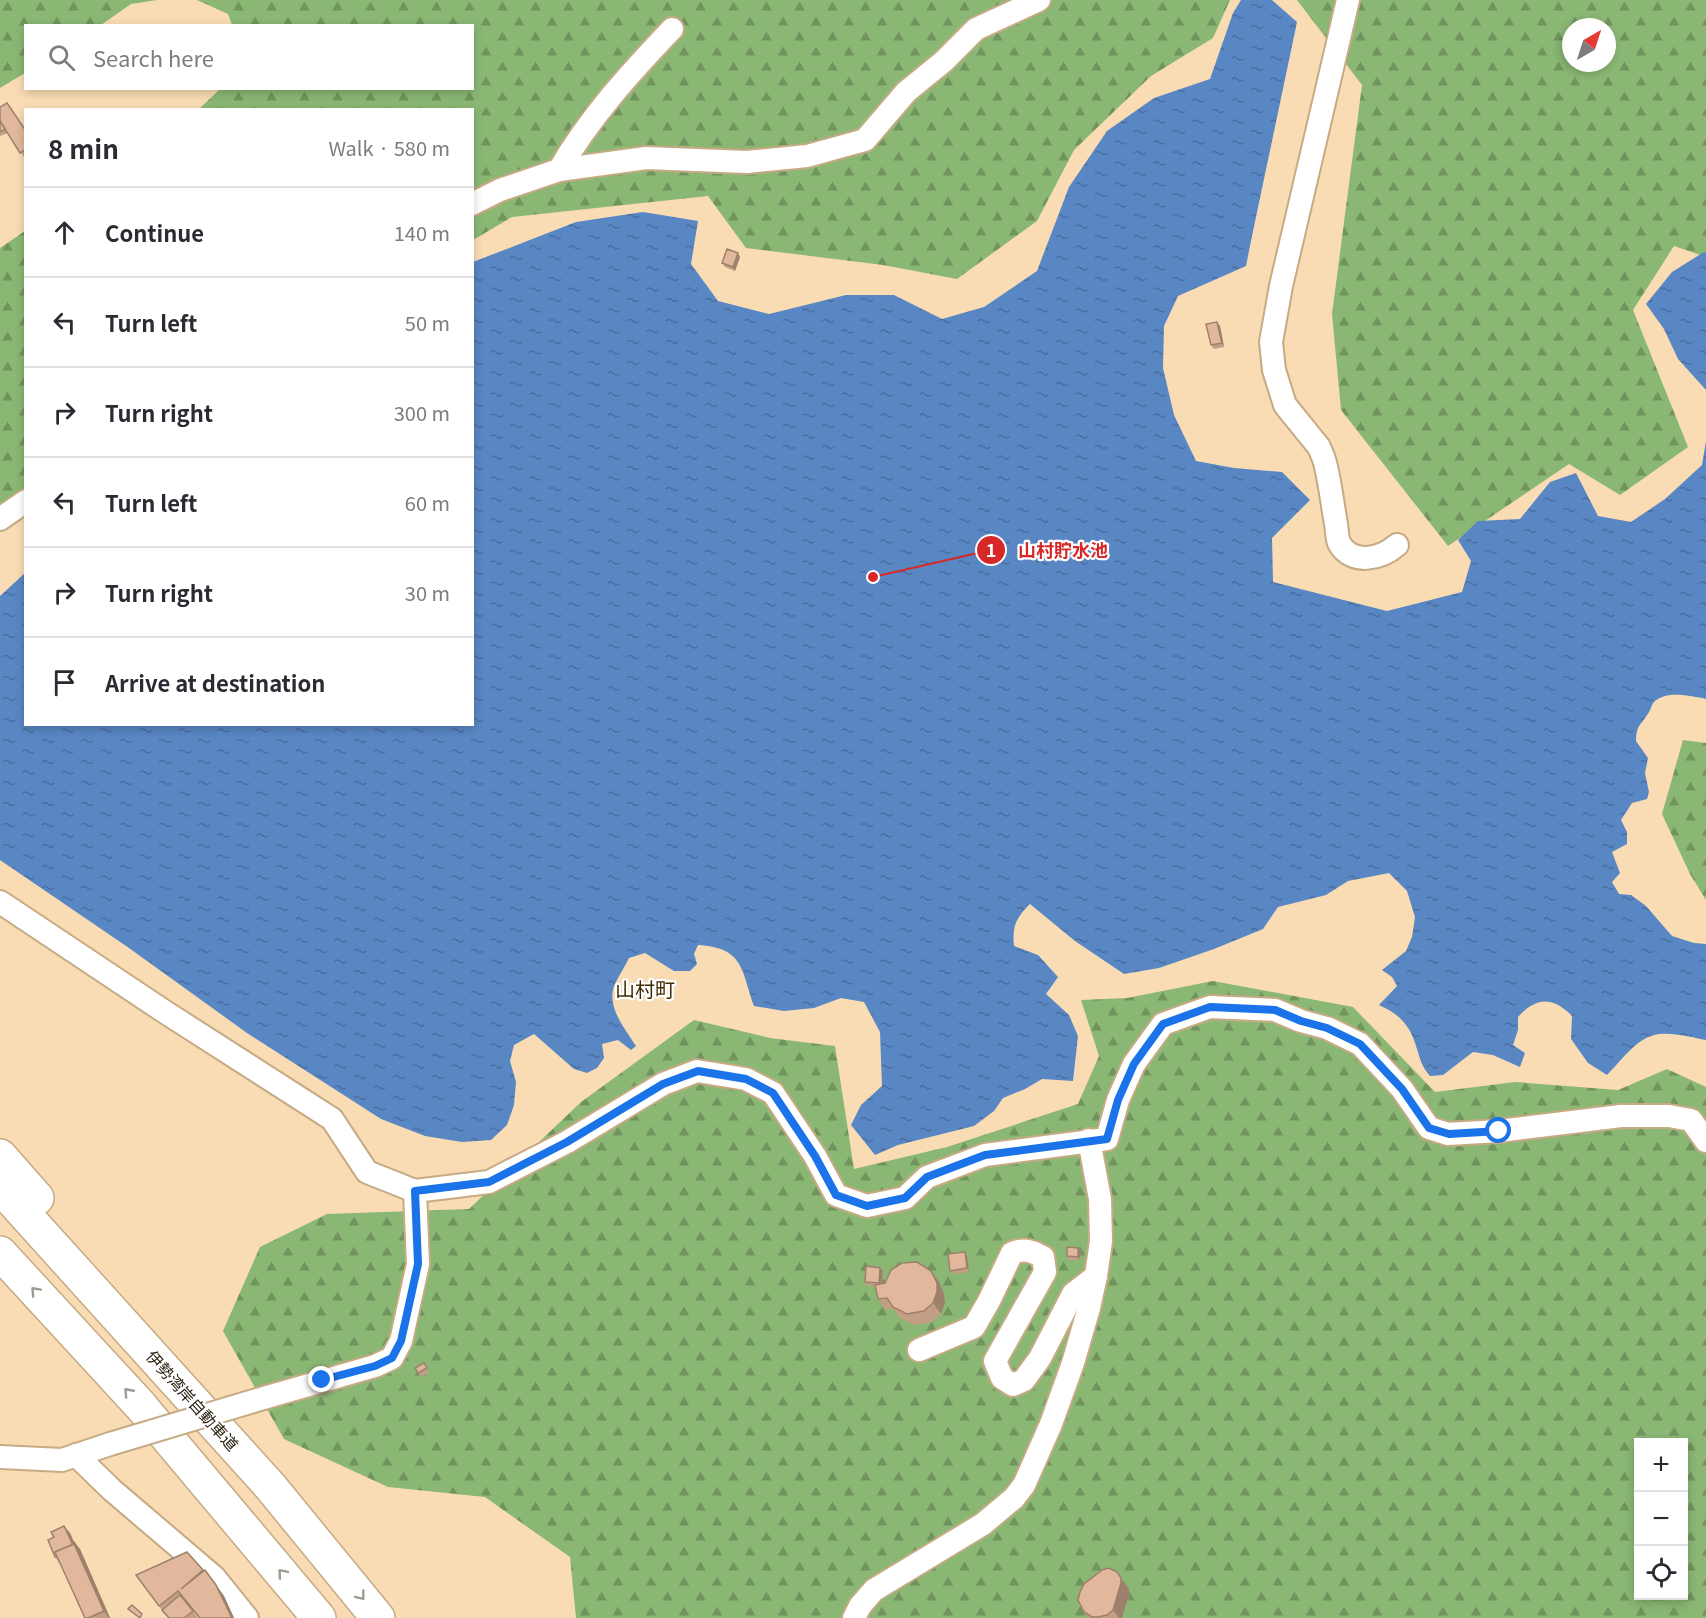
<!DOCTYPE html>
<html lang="en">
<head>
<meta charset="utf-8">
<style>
  :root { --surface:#fff; --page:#f7f7f7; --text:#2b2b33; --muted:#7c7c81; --line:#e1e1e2 }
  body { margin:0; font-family:Georgia,"Noto Sans JP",serif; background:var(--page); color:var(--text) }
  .controls { position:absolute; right:18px; bottom:18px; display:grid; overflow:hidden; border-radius:0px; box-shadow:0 3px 9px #0003 }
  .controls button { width:54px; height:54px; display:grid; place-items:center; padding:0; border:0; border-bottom:2px solid var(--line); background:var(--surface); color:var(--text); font:30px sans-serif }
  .compass { position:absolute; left:1562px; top:18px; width:54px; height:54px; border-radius:50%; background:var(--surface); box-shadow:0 3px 9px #0003; rotate:39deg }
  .stop { position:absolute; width:18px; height:18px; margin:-14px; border:4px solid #1a73e8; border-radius:50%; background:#fff }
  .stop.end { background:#1a73e8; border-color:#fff; box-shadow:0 2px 6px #0008 }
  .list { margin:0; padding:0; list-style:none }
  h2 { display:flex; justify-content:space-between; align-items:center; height:78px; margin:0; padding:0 24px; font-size:26px }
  h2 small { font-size:20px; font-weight:400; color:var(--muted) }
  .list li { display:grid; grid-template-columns:39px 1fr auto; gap:18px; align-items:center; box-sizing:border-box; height:90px; padding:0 24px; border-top:2px solid var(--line) }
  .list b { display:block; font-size:22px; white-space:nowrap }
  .list em { font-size:20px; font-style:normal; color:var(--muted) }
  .icon { flex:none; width:33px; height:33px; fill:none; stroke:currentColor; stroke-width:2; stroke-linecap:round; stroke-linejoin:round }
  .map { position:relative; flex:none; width:1706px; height:1618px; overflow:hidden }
  .search { position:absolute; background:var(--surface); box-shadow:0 3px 9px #0003; left:24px; top:24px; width:450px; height:66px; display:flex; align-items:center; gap:15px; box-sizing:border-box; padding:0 21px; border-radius:0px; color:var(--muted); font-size:22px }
  .panel { position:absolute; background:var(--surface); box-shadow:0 3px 9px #0003; left:24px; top:108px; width:450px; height:618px; border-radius:0px }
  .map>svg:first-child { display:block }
  .forest { fill:url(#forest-firs); fill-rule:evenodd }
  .water { fill:url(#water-ripples) }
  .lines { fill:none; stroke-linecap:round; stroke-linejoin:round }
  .minor-casing { stroke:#c6aa84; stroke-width:26 }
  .highway-casing { stroke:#c6aa84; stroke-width:36 }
  .minor { stroke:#fff; stroke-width:22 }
  .highway { stroke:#fff; stroke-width:33 }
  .minor-bridge-casing { stroke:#c6aa84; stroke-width:26; stroke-linecap:butt }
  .minor-bridge { stroke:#fff; stroke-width:22 }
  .wall { fill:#c29e85 }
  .shaded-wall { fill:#9e816c }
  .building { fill:#e1b89b; stroke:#9e816c; stroke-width:1.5 }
  .oneway { stroke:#9f9b93 }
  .route { stroke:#1a73e8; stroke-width:8 }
  .labels { text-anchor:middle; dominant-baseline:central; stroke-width:4.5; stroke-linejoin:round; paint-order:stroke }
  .street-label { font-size:16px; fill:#2a2010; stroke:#fff }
  .quarter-label { font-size:20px; fill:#412b04; stroke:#fff }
  .leader { fill:none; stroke:#d62828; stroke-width:2 }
  .callout-dot { fill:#d62828; stroke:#fff; stroke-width:2 }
  .mark-label { font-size:18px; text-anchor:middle; font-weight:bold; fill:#fff }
  .callout-label { font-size:18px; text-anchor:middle; font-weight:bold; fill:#d62828; stroke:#fff; stroke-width:4.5; stroke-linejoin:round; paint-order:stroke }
</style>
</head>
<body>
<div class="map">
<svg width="1706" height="1618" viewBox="0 0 1706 1618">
  <defs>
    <pattern id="forest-firs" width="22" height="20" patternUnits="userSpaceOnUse" patternTransform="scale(1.5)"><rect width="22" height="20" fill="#8ab774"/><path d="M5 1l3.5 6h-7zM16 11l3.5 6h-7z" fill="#71945e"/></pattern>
    <pattern id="water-ripples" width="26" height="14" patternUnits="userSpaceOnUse" patternTransform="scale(1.5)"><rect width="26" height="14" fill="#5987c4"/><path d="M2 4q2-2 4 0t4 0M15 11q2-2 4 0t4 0" fill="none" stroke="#4a6e9e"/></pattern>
  </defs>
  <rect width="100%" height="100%" fill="#f9dcb4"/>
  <g class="forest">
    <path d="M0 0H157L131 4 101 25 26 26 25 73 0 88Z"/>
    <path d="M197 0H1230L1213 38 1151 76 1074 150 1037 221 957 279 883 265 746 248 708 196 512 217 473 240 472 110 199 109 220 89 472 88V26L232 25 228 14Z"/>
    <path d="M1297 0H1706V257L1674 246 1633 310 1688 447 1620 495 1569 464 1448 546 1341 410 1332 314 1362 85ZM1571 27H1607V63H1571Z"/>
    <path d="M25 231V511L0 525V248Z"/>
    <path d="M1683 740 1706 743V900L1690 874 1662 814Z"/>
    <path d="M1213 981 1353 1007 1435 1092 1515 1082 1618 1090 1667 1069 1706 1087V1618H576L570 1557 485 1497 388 1487 284 1439 223 1331 260 1247 327 1214 469 1209 581 1102 694 1020 770 1038 835 1046 854 1169 947 1147 1078 1104 1099 1056 1081 1000 1127 998ZM1638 1442H1684V1596H1638Z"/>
  </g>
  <g class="water">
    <path d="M1241 0H1272L1297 22 1252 236 1246 266 1178 296 1164 326 1163 368 1174 415 1196 461 1234 468 1282 472 1310 500 1272 538 1273 582 1387 611 1462 592 1471 561 1458 540 1478 521 1520 519 1550 482 1576 473 1598 516 1631 522 1665 499 1702 465 1706 441V699C1691 696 1667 690 1654 702 1651 706 1650 712 1647 715 1639 728 1637 724 1636 741L1648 758 1645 773 1649 792 1647 799 1632 803 1621 820 1627 832V844L1612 852 1620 873 1612 882 1619 894 1631 895 1646 906 1672 936 1694 943 1706 944V1040C1692 1037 1668 1031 1654 1035 1635 1040 1620 1062 1607 1075L1588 1063 1571 1039 1572 1016C1553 996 1536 997 1518 1017V1030L1513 1045 1525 1053 1520 1067 1493 1055 1473 1052 1443 1075 1430 1076C1421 1066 1420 1058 1416 1046 1410 1025 1399 1014 1379 1005L1397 986 1392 977 1382 970 1406 951 1412 937 1415 917 1407 891 1389 873 1348 881 1326 895 1278 907 1263 929 1214 949 1159 968 1124 974 1075 941 1030 904C1016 918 1012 926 1014 946L1038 955 1058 977 1046 994 1069 1015 1078 1036 1073 1081 1042 1079 1025 1089 1003 1098 994 1111 974 1126 898 1145 875 1155 851 1125 861 1105 882 1086 880 1032 864 1002 841 998 814 1008 784 1011 754 1006C741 969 744 948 698 945L694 954 697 964 690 971H674L645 953 629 958C625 967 619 975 615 984 605 1005 625 1029 636 1046L631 1050 618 1040 602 1044 604 1058 597 1068 587 1073 574 1069 534 1034 514 1045 510 1061 516 1082 514 1105 507 1125 491 1140 462 1142 425 1136 381 1119 247 1033 129 948 0 860V596L25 573 26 724H472L473 262 576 222 643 212 698 221 691 264 718 301 769 314 846 295H894L942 319 984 307 1037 271 1069 187 1107 131 1154 98 1210 79 1233 13Z"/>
    <path d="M1704 252 1706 253V390L1678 359 1664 329 1646 304 1672 272Z"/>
  </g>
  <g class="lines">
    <defs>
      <g id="minor">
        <path d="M1348 0 1281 286 1271 342 1274 370 1285 405 1319 447 1324 459C1330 480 1332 502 1336 524 1337 530 1337 538 1339 543 1352 566 1381 559 1397 545"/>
        <path d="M559 170C590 117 630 73 672 29"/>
        <path d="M472 204 500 190 559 170 646 158 747 162 807 156 865 140 906 92 944 61 976 29 1039 0"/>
        <path d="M0 519 26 501"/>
        <path d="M0 902 162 1010 332 1119 367 1172 415 1191"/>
        <path d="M919 1350 974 1327 989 1301 1012 1253C1025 1248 1031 1251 1043 1257L1045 1272 995 1361 1002 1378 1013 1385 1024 1380 1040 1358 1073 1294 1096 1276"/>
        <path d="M267 1397 375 1366 392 1358 401 1341 418 1264 415 1191 489 1182 567 1142 663 1084 697 1071 746 1079 773 1093 815 1156 836 1195 867 1206 905 1198 927 1177 985 1155 1107 1139 1118 1100 1134 1064 1163 1024 1210 1007 1275 1010 1301 1021 1327 1028 1360 1044 1402 1089 1429 1128 1448 1134 1499 1131 1621 1116H1669L1691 1120 1706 1141"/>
        <path d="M76 1455 112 1490 214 1577 247 1618"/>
        <path d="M0 1457 62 1460 110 1444"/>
        <path d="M854 1618 860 1606 874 1590 983 1524 1014 1498 1024 1485 1051 1424 1073 1363 1089 1308 1096 1276 1101 1241 1100 1199 1089 1140"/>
      </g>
      <g id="highway">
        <path d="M0 1156 37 1198"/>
        <path d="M0 1187 270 1486 378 1618"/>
        <path d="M0 1253 140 1405 319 1618"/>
      </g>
    </defs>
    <use href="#minor" class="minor-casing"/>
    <use href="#highway" class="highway-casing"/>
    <use href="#minor" class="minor"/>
    <use href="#highway" class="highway"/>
    <defs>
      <path id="minor-bridge" d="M110 1444 267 1397"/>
    </defs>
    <use href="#minor-bridge" class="minor-bridge-casing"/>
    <use href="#minor-bridge" class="minor-bridge"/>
  </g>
  <g class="wall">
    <path d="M0 107 26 130V160L8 133 0 136Z"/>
    <path d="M740 257 735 271 725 267 722 263Z"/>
    <path d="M1220 326 1224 347 1214 349 1211 345Z"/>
    <path d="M1078 1248 1081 1251 1080 1260H1069L1067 1256Z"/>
    <path d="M965 1252 967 1256 969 1272 953 1274 950 1271Z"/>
    <path d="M880 1268 883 1271 882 1284 939 1282 944 1294 945 1303 941 1314 932 1322 915 1325 900 1318 894 1309 886 1310 878 1299 875 1286H867L865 1282Z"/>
    <path d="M424 1363 429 1372 421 1377 415 1368Z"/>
    <path d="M70 1533 74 1542 80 1549 110 1618H85L61 1564H60L55 1557Z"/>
    <path d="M187 1552 216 1585 224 1596 234 1618H199L186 1602 198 1618H168L144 1586Z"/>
    <path d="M1129 1589V1594L1122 1618H1088L1084 1612Z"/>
  </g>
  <g class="shaded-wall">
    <path d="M738 253 740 257 735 271 733 267Z"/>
    <path d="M1217 322 1220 326 1224 347 1222 343Z"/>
    <path d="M1078 1248 1081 1251 1080 1260 1078 1257Z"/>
    <path d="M965 1252 967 1256 969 1272 967 1268Z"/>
    <path d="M880 1268 883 1271 881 1287 879 1283Z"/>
    <path d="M931 1271 939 1282 944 1294 945 1303 941 1314 933 1303Z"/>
    <path d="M64 1526 70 1533 75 1545 74 1542 80 1549 110 1618H109L104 1611Z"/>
    <path d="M1121 1578 1129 1589V1594L1122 1618H1119L1113 1610Z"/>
    <path d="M216 1585 224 1596 234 1618H232Z"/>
  </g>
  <g class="building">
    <path d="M7 103 26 131V149L20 153 0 121V107Z"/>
    <path d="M0 121 5 129 0 132Z"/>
    <path d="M727 249 738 253 733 267 722 263Z"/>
    <path d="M1217 322 1222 343 1211 345 1206 324Z"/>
    <path d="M1067 1247 1078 1248V1257L1067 1256Z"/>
    <path d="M965 1252 967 1268 950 1271 948 1254Z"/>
    <path d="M917 1262 931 1271 937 1283V1292L933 1303 924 1311 907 1314 893 1307 887 1298 878 1299 875 1285 885 1283 891 1270 902 1263Z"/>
    <path d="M866 1266 880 1268 879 1283 865 1282Z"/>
    <path d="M424 1363 427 1368 418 1373 415 1368Z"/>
    <path d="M64 1526 72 1543 74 1542 77 1547 74 1544 55 1552 57 1556 55 1557 48 1540 54 1537 51 1532Z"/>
    <path d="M74 1544 104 1611 88 1618H85L55 1552Z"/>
    <path d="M187 1552 203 1570 181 1589 205 1570 216 1585 232 1618H200L178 1591 159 1606 136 1575Z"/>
    <path d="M1109 1568 1117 1572 1121 1578V1583L1113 1610 1107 1615 1098 1617H1092L1084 1612 1078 1600 1080 1592 1084 1584 1102 1570Z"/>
    <path d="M180 1595 193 1611 184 1618H169L162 1610Z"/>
    <path d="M132 1605 142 1614 140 1618 128 1609Z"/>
  </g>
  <defs><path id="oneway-chevron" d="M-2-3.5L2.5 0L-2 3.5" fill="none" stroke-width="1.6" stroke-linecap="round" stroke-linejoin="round" transform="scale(1.5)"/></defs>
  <g class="oneway">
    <use href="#oneway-chevron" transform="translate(35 1291) rotate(-133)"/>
    <use href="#oneway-chevron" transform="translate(128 1392) rotate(-132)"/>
    <use href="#oneway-chevron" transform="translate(282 1573) rotate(-130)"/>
    <use href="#oneway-chevron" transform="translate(361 1596) rotate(52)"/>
  </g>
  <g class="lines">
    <path class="route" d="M322 1380 375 1366 392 1358 401 1341 418 1264 415 1191 489 1182 567 1142 663 1084 698 1071 746 1079 773 1093 815 1156 836 1195 867 1206 905 1198 927 1177 985 1155 1107 1139 1118 1100 1134 1064 1163 1024 1210 1007 1275 1010 1301 1021 1327 1028 1360 1044 1402 1089 1429 1128 1449 1134 1499 1131"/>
  </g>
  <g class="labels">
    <g class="street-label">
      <text transform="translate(193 1400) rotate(48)">伊勢湾岸自動車道</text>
    </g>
    <g class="quarter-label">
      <text x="645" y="988">山村町</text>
    </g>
  </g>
  <path class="leader" d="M873 577L991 550"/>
  <g class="callout-dot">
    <circle cx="873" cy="577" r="6"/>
    <circle cx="991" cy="550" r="15"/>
  </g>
  <g class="mark-label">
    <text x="991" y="557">1</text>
  </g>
  <g class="callout-label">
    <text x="1063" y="557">山村貯水池</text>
  </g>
</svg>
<div class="controls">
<button>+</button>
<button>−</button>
<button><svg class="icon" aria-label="locate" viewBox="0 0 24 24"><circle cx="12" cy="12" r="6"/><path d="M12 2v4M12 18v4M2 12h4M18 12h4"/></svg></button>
</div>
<svg class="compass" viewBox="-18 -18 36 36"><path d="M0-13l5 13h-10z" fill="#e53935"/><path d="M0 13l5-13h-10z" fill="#7c7c81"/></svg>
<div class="stop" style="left:1499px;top:1131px"></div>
<div class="stop end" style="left:322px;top:1380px"></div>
<div class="search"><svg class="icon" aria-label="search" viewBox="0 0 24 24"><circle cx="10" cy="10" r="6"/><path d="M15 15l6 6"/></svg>Search here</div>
<section class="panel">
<h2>8 min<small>Walk · 580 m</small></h2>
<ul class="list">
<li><svg class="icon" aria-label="ahead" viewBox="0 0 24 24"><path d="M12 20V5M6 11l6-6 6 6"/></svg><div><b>Continue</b></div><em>140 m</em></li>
<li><svg class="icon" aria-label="left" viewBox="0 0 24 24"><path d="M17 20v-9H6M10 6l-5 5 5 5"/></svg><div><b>Turn left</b></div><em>50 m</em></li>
<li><svg class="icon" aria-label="right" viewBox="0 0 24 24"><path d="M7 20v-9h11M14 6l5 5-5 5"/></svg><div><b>Turn right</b></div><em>300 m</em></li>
<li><svg class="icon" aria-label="left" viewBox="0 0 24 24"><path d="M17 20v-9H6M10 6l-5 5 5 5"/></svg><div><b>Turn left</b></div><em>60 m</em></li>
<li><svg class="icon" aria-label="right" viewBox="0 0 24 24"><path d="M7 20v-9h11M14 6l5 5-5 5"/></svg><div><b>Turn right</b></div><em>30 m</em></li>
<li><svg class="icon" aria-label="arrive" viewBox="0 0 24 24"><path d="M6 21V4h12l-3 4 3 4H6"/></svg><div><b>Arrive at destination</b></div></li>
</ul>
</section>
</div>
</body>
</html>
